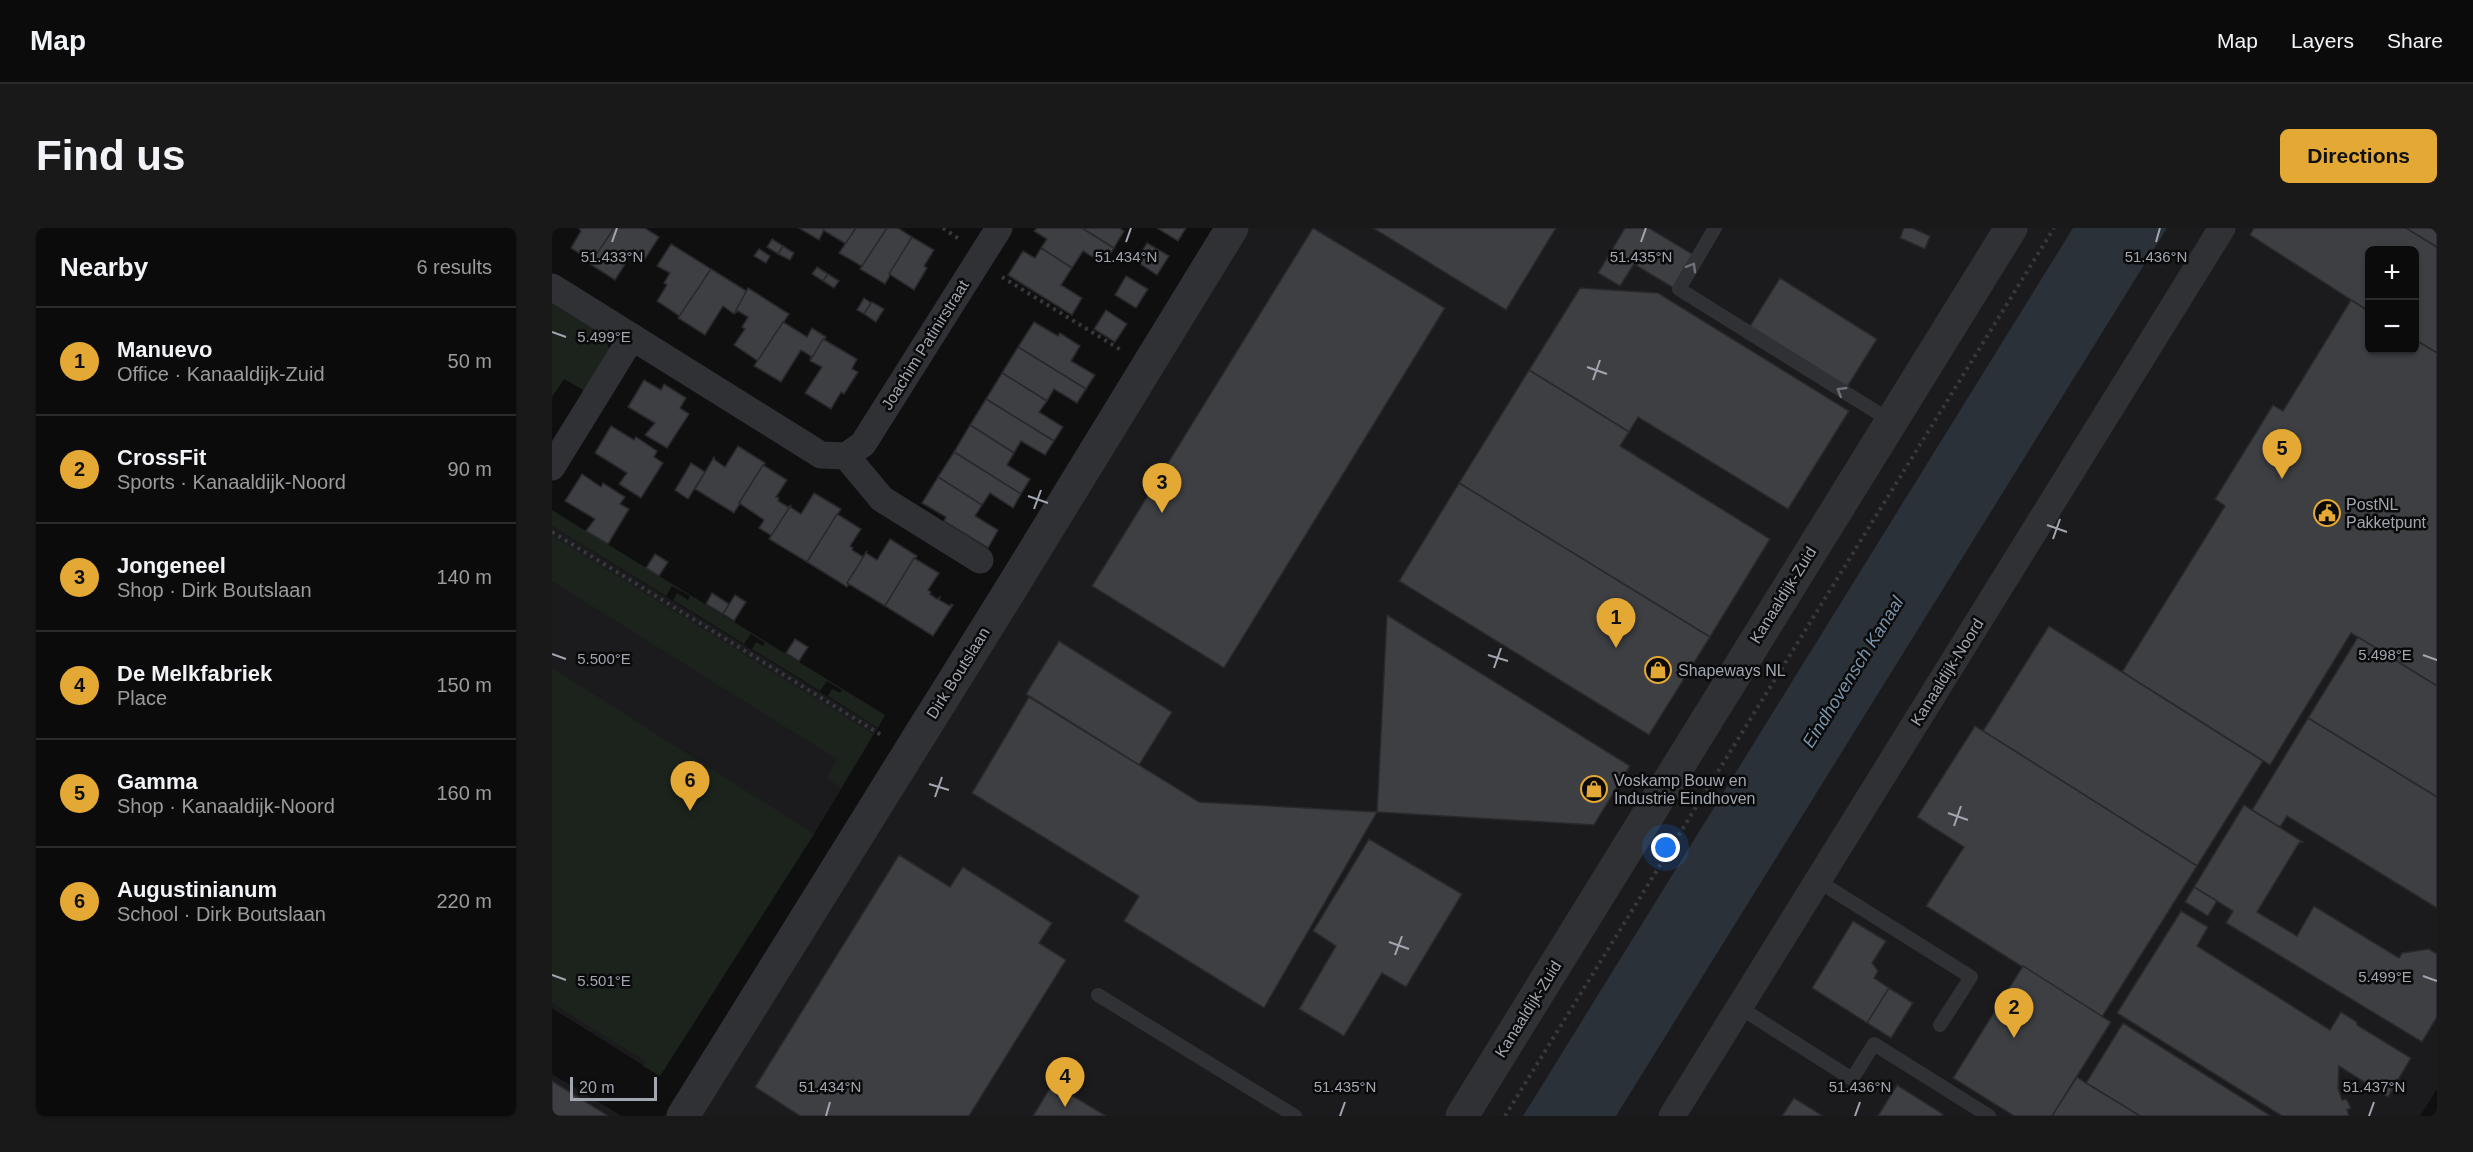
<!DOCTYPE html>
<html lang="en">
<head>
<meta charset="utf-8">
<style>
  :root { --surface:#0b0b0c; --page:#19191a; --text:#f1f3f6; --muted:#9a9b9d; --line:#2b2b2d; --accent:#e4a834 }
  body { margin:0; font-family:Arial,sans-serif; background:var(--page); color:var(--text) }
  .controls { position:absolute; right:18px; top:18px; display:grid; overflow:hidden; border-radius:9px; box-shadow:0 2px 4px #0004 }
  .controls button { width:54px; height:54px; display:grid; place-items:center; padding:0; border:0; border-bottom:2px solid var(--line); background:var(--surface); color:var(--text); font:30px sans-serif }
  .scale { position:absolute; left:18px; bottom:15px; width:87px; box-sizing:border-box; padding-left:6px; border:3px solid #a1a6b0; border-top:0; font-size:16px; line-height:21px; white-space:nowrap; color:#a1a6b0; -webkit-text-stroke:4px #0a0a0b; paint-order:stroke }
  .you { position:absolute; left:1114px; top:620px; width:21px; height:21px; margin:-15px; border:4px solid #fff; border-radius:50%; background:#1a73e8; box-shadow:0 0 0 9px #1a73e833 }
  .badge { display:grid; place-items:center; width:39px; height:39px; border-radius:50%; background:var(--accent); color:#111; font-size:20px; font-weight:700 }
  .pin { position:absolute; translate:-50% -50px; filter:drop-shadow(0 2px 3px #0008) }
  .pin::after { content:''; position:absolute; top:32px; width:21px; height:18px; background:inherit; clip-path:polygon(0 0,100% 0,50% 100%) }
  .list { margin:0; padding:0; list-style:none }
  h2 { display:flex; justify-content:space-between; align-items:center; height:78px; margin:0; padding:0 24px; font-size:26px }
  h2 small { font-size:20px; font-weight:400; color:var(--muted) }
  .list li { display:grid; grid-template-columns:39px 1fr auto; gap:18px; align-items:center; box-sizing:border-box; height:108px; padding:0 24px; border-top:2px solid var(--line) }
  .list b { display:block; font-size:22px; white-space:nowrap }
  .list p { margin:0; font-size:20px; white-space:nowrap; color:var(--muted) }
  .list em { font-size:20px; font-style:normal; color:var(--muted) }
  .map { position:relative; flex:none; width:1885px; height:888px; overflow:hidden; border-radius:9px }
  header { display:flex; align-items:center; gap:36px; box-sizing:border-box; height:84px; padding:0 30px; background:var(--surface); border-bottom:2px solid var(--line) }
  header strong { font-size:28px }
  nav { display:flex; gap:33px; margin-inline-start:auto; font-size:21px }
  .intro { display:flex; align-items:center; justify-content:space-between; box-sizing:border-box; height:144px; padding:0 36px }
  h1 { margin:0; font-size:42px }
  .button { padding:15px 27px; border-radius:9px; background:var(--accent); color:#111; font-size:21px; font-weight:700 }
  main { display:flex; gap:36px; padding:0 36px }
  aside { flex:1; background:var(--surface); border-radius:9px; box-shadow:0 2px 4px #0004 }
  .map>svg:first-child { display:block }
  .built { fill:#1b1b1d; fill-rule:evenodd }
  .green { fill:#1c231d }
  .water { fill:#2a3138 }
  .building { fill:#3e3f43; stroke:#29292c; stroke-width:1.5 }
  .lines { fill:none; stroke-linecap:round; stroke-linejoin:round }
  .path { stroke:#36383c; stroke-width:4; stroke-dasharray:3 4.5; stroke-linecap:butt }
  .service { stroke:#303135; stroke-width:14 }
  .minor { stroke:#303135; stroke-width:27 }
  .tertiary { stroke:#303135; stroke-width:33 }
  .oneway { stroke:#6e7179 }
  .ticks { fill:none; stroke:#a1a6b0; stroke-width:2 }
  .labels { text-anchor:middle; dominant-baseline:central; stroke-width:5; stroke-linejoin:round; paint-order:stroke }
  .street-label { font-size:16px; fill:#a1a6b0; stroke:#0a0a0b }
  .poi-label { font-size:16px; fill:#a1a6b0; stroke:#0a0a0b; text-anchor:start }
  .water-label { font-size:18px; font-style:italic; fill:#7993aa; stroke:#0a0a0b }
  .ticks-label { font-size:15px; text-anchor:middle; fill:#a1a6b0; stroke:#0a0a0b; stroke-width:5; stroke-linejoin:round; paint-order:stroke }
</style>
</head>
<body>
<header>
<strong>Map</strong>
<nav><a>Map</a><a>Layers</a><a>Share</a></nav>
</header>
<div class="intro"><h1>Find us</h1><a class="button">Directions</a></div>
<main>
<aside>
<h2>Nearby<small>6 results</small></h2>
<ul class="list">
<li><span class="badge">1</span><div><b>Manuevo</b><p>Office · Kanaaldijk-Zuid</p></div><em>50 m</em></li>
<li><span class="badge">2</span><div><b>CrossFit</b><p>Sports · Kanaaldijk-Noord</p></div><em>90 m</em></li>
<li><span class="badge">3</span><div><b>Jongeneel</b><p>Shop · Dirk Boutslaan</p></div><em>140 m</em></li>
<li><span class="badge">4</span><div><b>De Melkfabriek</b><p>Place</p></div><em>150 m</em></li>
<li><span class="badge">5</span><div><b>Gamma</b><p>Shop · Kanaaldijk-Noord</p></div><em>160 m</em></li>
<li><span class="badge">6</span><div><b>Augustinianum</b><p>School · Dirk Boutslaan</p></div><em>220 m</em></li>
</ul>
</aside>
<div class="map">
<svg width="1885" height="888" viewBox="0 0 1885 888">
  <rect width="100%" height="100%" fill="#0f0f10"/>
  <g class="built">
    <path d="M682 0H1885V861L1868 888H113L361 486ZM1818 22H1862V122H1818Z"/>
    <path d="M0 298 326 500 262 606 108 848 0 780Z"/>
    <path d="M0 846 70 888H0Z"/>
  </g>
  <g class="green">
    <path d="M0 72 53 108 57 121 35 164 12 151 0 169Z"/>
    <path d="M0 282 333 487 326 500 276 468 280 461 288 465 290 462 275 453 268 463 200 421 204 414 211 418 213 415 199 406 192 416 121 372 125 365 136 372 138 368 120 358 114 368 0 298Z"/>
    <path d="M0 308 321 506 289 560 275 550 285 531 0 353Z"/>
    <path d="M0 440 262 606 108 848 91 838 93 833 0 775Z"/>
  </g>
  <path class="water" d="M1521 0H1615L1064 888H971Z"/>
  <g class="building">
    <path d="M27 0H62L41 34 19 20 29 3Z"/>
    <path d="M62 0H93L107 9 93 31 82 22 63 52 38 36Z"/>
    <path d="M247 0H273L267 12Z"/>
    <path d="M273 0H304L294 16 271 2Z"/>
    <path d="M304 0H335L311 39 287 25Z"/>
    <path d="M335 0H346L360 9 333 56 308 41Z"/>
    <path d="M485 0H530L562 20 552 36 531 23 520 40 489 20 495 11 482 3Z"/>
    <path d="M530 0H567L572 3 562 20Z"/>
    <path d="M605 0H634L626 13Z"/>
    <path d="M761 0 893 80 672 440 540 358Z"/>
    <path d="M821 0H1004L954 82Z"/>
    <path d="M1073 0H1097L1145 29 1125 62 1082 36 1068 58 1046 45Z"/>
    <path d="M1352 0H1360L1378 8 1373 21 1348 10Z"/>
    <path d="M1702 0H1854L1885 19V125L1862 111V22H1818V84L1698 7Z"/>
    <path d="M1854 0H1885V19Z"/>
    <path d="M360 9 382 22 372 38 375 40 362 62 337 46Z"/>
    <path d="M220 11 231 18 226 26 215 19Z"/>
    <path d="M595 15 617 28 605 47 584 33Z"/>
    <path d="M119 16 159 41 129 89 105 73 115 57 112 55 118 45 105 38Z"/>
    <path d="M231 18 242 25 238 32 226 26Z"/>
    <path d="M489 20 520 40 509 57 530 70 520 87 456 47 471 23 483 30Z"/>
    <path d="M207 21 218 28 214 35 202 28Z"/>
    <path d="M265 39 276 46 271 53 260 46Z"/>
    <path d="M159 41 196 64 182 86 171 78 153 107 126 90Z"/>
    <path d="M276 46 287 53 282 60 271 53Z"/>
    <path d="M574 48 596 61 584 80 563 67Z"/>
    <path d="M1228 50 1325 111 1292 164 1195 103Z"/>
    <path d="M196 60 237 86 206 133 182 117 193 101 190 99 196 89 186 83 182 86Z"/>
    <path d="M1028 60 1106 65 1297 183 1236 281 1086 189 1077 204 977 142Z"/>
    <path d="M312 70 319 75 312 86 305 82Z"/>
    <path d="M1799 72 1818 84V122H1862V111L1885 125V458L1799 405 1718 537 1570 444 1673 278 1663 271 1721 177 1731 183Z"/>
    <path d="M320 74 332 81 324 94 312 86Z"/>
    <path d="M554 82 575 96 563 114 542 101Z"/>
    <path d="M231 94 255 109 260 100 274 109 258 133 259 128 249 122 229 154 202 138Z"/>
    <path d="M482 94 506 108 508 105 528 118 519 133 543 147 534 161 466 119Z"/>
    <path d="M271 111 305 131 300 141 306 144 292 166 289 164 279 181 253 165 270 139 258 133Z"/>
    <path d="M466 119 534 161 525 175 502 161 495 173 450 145Z"/>
    <path d="M977 142 1077 204 1068 218 1218 311 1158 409 907 255Z"/>
    <path d="M450 145 495 173 487 184 511 199 502 213 434 171Z"/>
    <path d="M92 152 109 162 112 156 134 170 128 180 137 186 115 220 93 207 103 195 76 179Z"/>
    <path d="M434 171 502 213 493 227 469 213 462 225 418 197Z"/>
    <path d="M418 197 462 225 455 237 478 251 469 266 402 224Z"/>
    <path d="M59 198 82 212 84 209 105 223 102 229 111 235 89 270 67 256 75 245 43 225Z"/>
    <path d="M186 218 213 235 182 285 143 261 162 229 163 232 173 239Z"/>
    <path d="M402 224 469 266 461 280 438 265 430 277 386 249Z"/>
    <path d="M139 235 153 244 136 271 123 262Z"/>
    <path d="M211 237 235 252 224 269 227 270 226 273 236 279 239 277 220 308 207 300 212 292 187 275Z"/>
    <path d="M30 246 49 259 51 255 73 269 68 276 77 281 56 316 34 303 43 291 13 273Z"/>
    <path d="M386 249 430 277 423 288 446 302 436 320 392 293 394 289 370 275Z"/>
    <path d="M907 255 1158 409 1097 507 847 353Z"/>
    <path d="M262 265 289 281 255 334 217 311 239 277 238 279 249 286Z"/>
    <path d="M285 286 309 301 298 318 301 320 300 322 311 329 315 323 295 359 255 334Z"/>
    <path d="M338 311 365 328 333 378 295 355 315 323 314 325 325 332Z"/>
    <path d="M103 326 116 334 107 348 94 340Z"/>
    <path d="M362 330 387 345 376 362 379 364 378 366 385 371 388 369 387 372 398 378 399 376 401 377 381 408 333 378Z"/>
    <path d="M160 365 177 376 171 386 154 376Z"/>
    <path d="M183 367 194 374 182 393 171 386Z"/>
    <path d="M835 387 1078 538 1042 597 825 584Z"/>
    <path d="M1497 398 1711 533 1645 638 1431 503Z"/>
    <path d="M1806 409 1885 458V569L1756 490Z"/>
    <path d="M243 411 256 419 247 433 234 425Z"/>
    <path d="M507 413 620 484 587 537 474 466Z"/>
    <path d="M477 469 647 574 825 584 712 780 572 693 587 668 420 565Z"/>
    <path d="M1756 490 1885 569V680L1735 588 1728 599 1700 582Z"/>
    <path d="M1423 498 1645 638 1550 789 1374 678 1412 619 1365 589Z"/>
    <path d="M1692 577 1751 614 1747 615 1705 684 1745 708 1762 678 1847 730 1850 725 1877 721 1885 726V789L1870 814 1674 695 1681 683 1642 659Z"/>
    <path d="M817 611 910 666 854 759 830 745 792 808 747 781 784 718 761 703Z"/>
    <path d="M347 627 398 659 411 639 500 695 487 715 514 732 417 888H248L203 859Z"/>
    <path d="M1642 659 1665 673 1656 688 1633 674Z"/>
    <path d="M1629 683 1656 699 1645 718 1778 802 1789 784 1805 794V797L1859 830 1836 869 1787 838 1786 860 1790 872 1794 871 1799 880 1795 882 1797 888H1730L1565 785Z"/>
    <path d="M1301 693 1334 713 1320 735 1326 743 1322 750 1337 760 1315 795 1260 760Z"/>
    <path d="M1471 738 1559 794 1500 888H1462L1401 850Z"/>
    <path d="M1337 760 1361 775 1339 810 1315 795Z"/>
    <path d="M1571 795 1719 888H1588L1534 855Z"/>
    <path d="M1525 849 1534 855 1588 888H1500Z"/>
    <path d="M0 853 50 884 56 888H0Z"/>
    <path d="M501 855 526 871 554 888H481Z"/>
    <path d="M1345 857 1391 886 1390 888H1326Z"/>
    <path d="M1242 870 1271 888H1230Z"/>
  </g>
  <g class="lines">
    <g class="path">
      <path d="M391 0 407 11"/>
      <path d="M450 49 569 122"/>
      <path d="M0 304 331 508"/>
      <path d="M953 888 1502 0"/>
    </g>
    <g class="service">
      <path d="M1163 0 1127 61 1339 193"/>
      <path d="M1266 653 1419 749 1388 797"/>
      <path d="M546 767 743 888"/>
      <path d="M1187 779 1300 851 1322 816 1437 888"/>
    </g>
    <g class="minor">
      <path d="M0 59 269 227 294 228 330 271 428 332"/>
      <path d="M294 228 311 216 447 0"/>
      <path d="M0 239 80 109"/>
      <path d="M1120 888 1670 0"/>
    </g>
    <g class="tertiary">
      <path d="M131 888 457 364 680 0"/>
      <path d="M910 888 1459 0"/>
    </g>
  </g>
  <defs><path id="oneway-chevron" d="M-2-3.5L2.5 0L-2 3.5" fill="none" stroke-width="1.6" stroke-linecap="round" stroke-linejoin="round" transform="scale(1.5)"/></defs>
  <g class="oneway">
    <use href="#oneway-chevron" transform="translate(1140 39) rotate(-60)"/>
    <use href="#oneway-chevron" transform="translate(1289 163) rotate(-149)"/>
  </g>
  <path class="ticks" d="M60 14 65 0M574 14 579 0M1089 14 1094 0M1604 14 1608 0M0 104 14 109M1035 139 1055 146M1041 152 1048 132M476 268 496 275M482 281 489 262M1495 297 1515 304M1501 311 1508 291M0 426 14 431M936 427 956 433M1871 427 1885 432M942 440 949 420M377 556 397 562M383 569 390 549M1396 585 1416 592M1402 598 1409 578M837 714 857 721M843 727 850 708M0 747 14 752M1871 748 1885 753M274 888 278 874M788 888 793 874M1303 888 1308 874M1817 888 1822 874"/>
  <defs>
    <symbol id="civic-ring" viewBox="-11 -11 22 22"><circle r="9.5" fill="#0a0a0b" stroke="#e4a834" stroke-width="1.5"/><path d="M-.6-6.5H3V-4.5H.6V-3L4-1V1h2V6H-6V1h2V-1L-.6-3ZM-1.2 2.5V6h2.4V2.5Z" fill="#e4a834"/></symbol>
    <symbol id="shop-ring" viewBox="-11 -11 22 22"><circle r="9.5" fill="#0a0a0b" stroke="#e4a834" stroke-width="1.5"/><path d="M-5-2.5h2.3a2.7 3.5 0 0 1 5.4 0H5L5.5 6h-11ZM-1.5-2.5h3a1.5 2.3 0 0 0-3 0Z" fill="#e4a834"/></symbol>
  </defs>
  <g fill-rule="evenodd">
    <use href="#civic-ring" x="1760" y="270" width="30" height="30"/>
    <use href="#shop-ring" x="1091" y="427" width="30" height="30"/>
    <use href="#shop-ring" x="1027" y="546" width="30" height="30"/>
  </g>
  <g class="labels">
    <g class="street-label">
      <text transform="translate(373 117) rotate(-58)">Joachim Patinirstraat</text>
      <text transform="translate(1231 367) rotate(-58)">Kanaaldijk-Zuid</text>
      <text transform="translate(1395 444) rotate(-58)">Kanaaldijk-Noord</text>
      <text transform="translate(406 445) rotate(-58)">Dirk Boutslaan</text>
      <text transform="translate(976 781) rotate(-58)">Kanaaldijk-Zuid</text>
    </g>
    <g class="poi-label">
      <text x="1794" y="276">PostNL<tspan x="1794" dy="18">Pakketpunt</tspan></text>
      <text x="1126" y="442">Shapeways NL</text>
      <text x="1062" y="552">Voskamp Bouw en<tspan x="1062" dy="18">Industrie Eindhoven</tspan></text>
    </g>
    <g class="water-label">
      <text transform="translate(1301 444) rotate(-58)">Eindhovensch Kanaal</text>
    </g>
  </g>
  <g class="ticks-label">
    <text x="574" y="34">51.434°N</text>
    <text x="1089" y="34">51.435°N</text>
    <text x="1604" y="34">51.436°N</text>
    <text x="60" y="34">51.433°N</text>
    <text x="52" y="114">5.499°E</text>
    <text x="1833" y="432">5.498°E</text>
    <text x="52" y="436">5.500°E</text>
    <text x="1833" y="754">5.499°E</text>
    <text x="52" y="758">5.501°E</text>
    <text x="278" y="864">51.434°N</text>
    <text x="793" y="864">51.435°N</text>
    <text x="1308" y="864">51.436°N</text>
    <text x="1822" y="864">51.437°N</text>
  </g>
</svg>
<div class="controls">
<button>+</button>
<button>−</button>
</div>
<div class="scale">20 m</div>
<div class="you"></div>
<div class="pin badge" style="left:1064px;top:420px">1</div>
<div class="pin badge" style="left:1462px;top:810px">2</div>
<div class="pin badge" style="left:610px;top:285px">3</div>
<div class="pin badge" style="left:513px;top:879px">4</div>
<div class="pin badge" style="left:1730px;top:251px">5</div>
<div class="pin badge" style="left:138px;top:583px">6</div>
</div>
</main>
</body>
</html>
